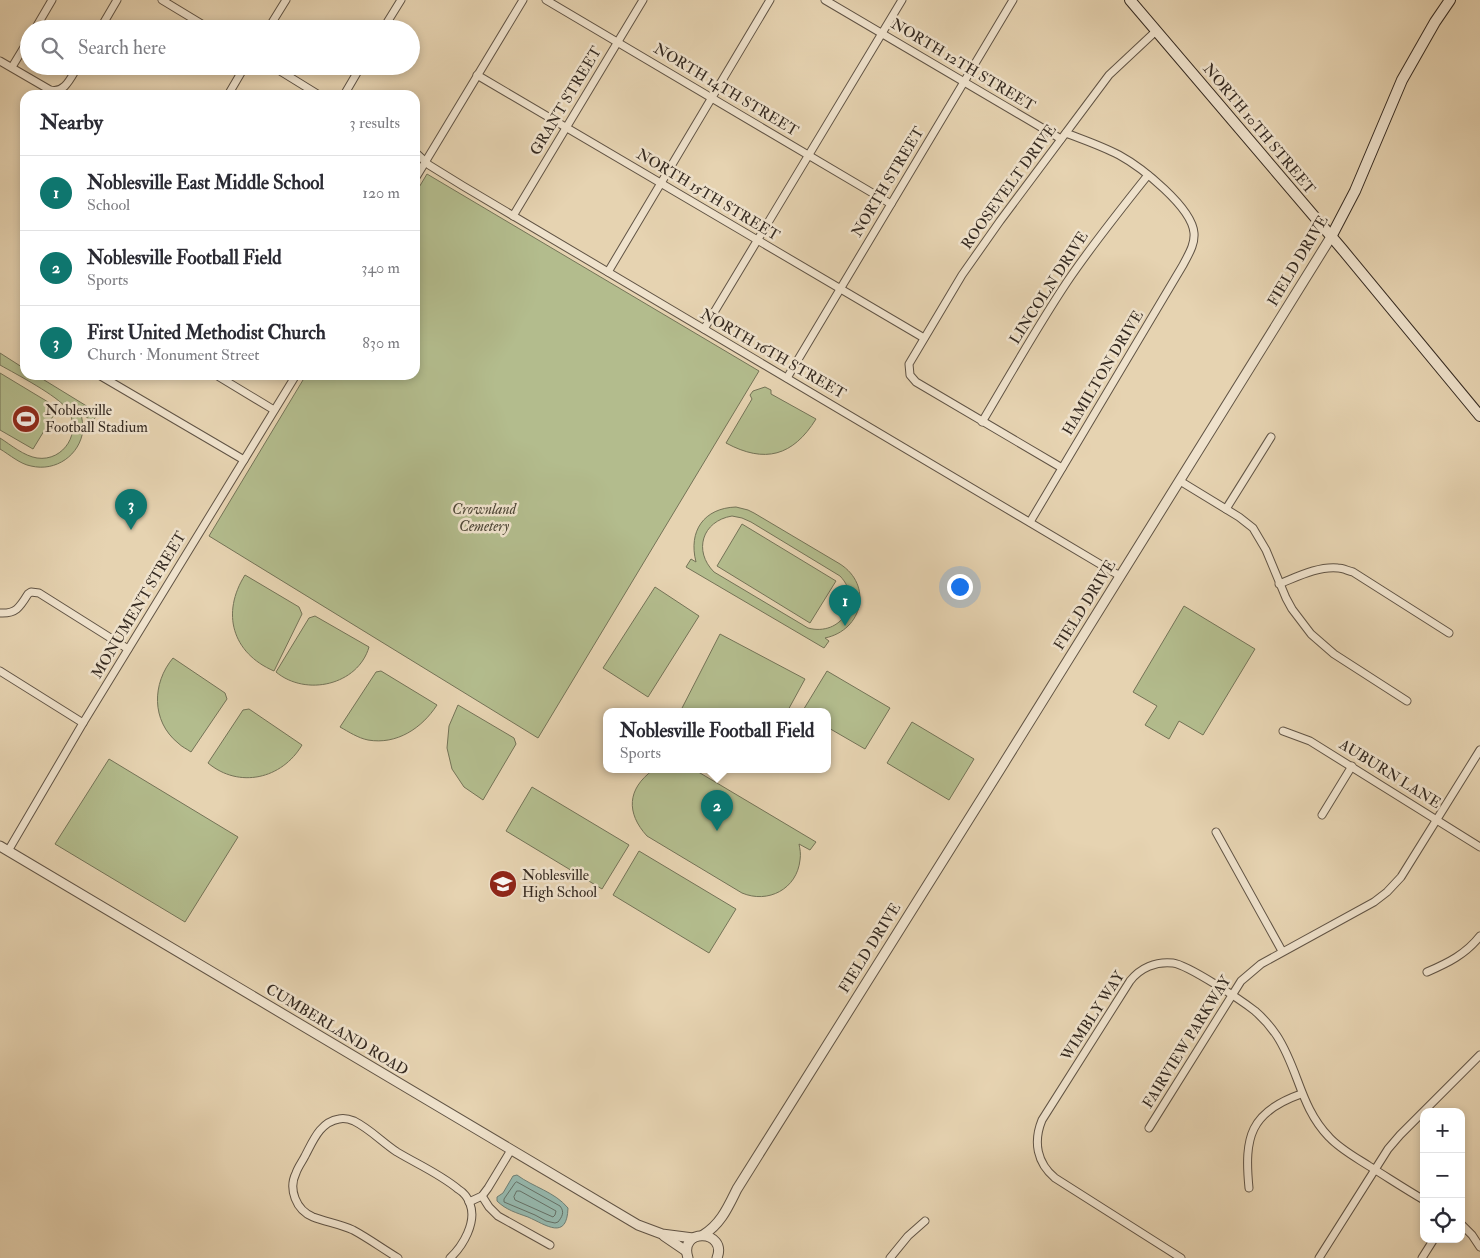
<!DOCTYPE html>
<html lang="en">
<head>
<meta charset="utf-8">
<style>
  :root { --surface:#fff; --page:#f2f2f3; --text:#2b2b33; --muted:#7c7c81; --line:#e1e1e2; --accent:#0f766e }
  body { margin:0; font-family:"IM FELL Double Pica",serif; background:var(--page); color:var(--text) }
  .controls { position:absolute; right:15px; bottom:15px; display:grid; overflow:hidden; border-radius:10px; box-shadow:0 2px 8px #0003 }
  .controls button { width:45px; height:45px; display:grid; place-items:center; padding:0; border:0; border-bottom:1px solid var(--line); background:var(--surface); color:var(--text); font:25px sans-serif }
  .you { position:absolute; left:959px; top:586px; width:18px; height:18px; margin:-12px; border:4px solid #fff; border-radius:50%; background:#1a73e8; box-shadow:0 0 0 8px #1a73e833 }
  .badge { display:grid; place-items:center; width:32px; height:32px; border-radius:50%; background:var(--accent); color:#fff; font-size:16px; font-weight:700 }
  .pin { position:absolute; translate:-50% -41px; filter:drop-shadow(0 1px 2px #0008) }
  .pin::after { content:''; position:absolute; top:26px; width:18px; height:15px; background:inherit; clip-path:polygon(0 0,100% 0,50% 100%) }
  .popup { position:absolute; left:603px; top:708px; width:228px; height:65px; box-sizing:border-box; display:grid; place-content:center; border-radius:10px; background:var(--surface); filter:drop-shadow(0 1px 4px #0005); font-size:16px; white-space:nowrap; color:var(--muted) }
  .popup b { font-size:19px; color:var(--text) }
  .popup::after { content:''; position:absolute; left:50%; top:100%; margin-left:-10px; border:10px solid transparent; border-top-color:var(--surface) }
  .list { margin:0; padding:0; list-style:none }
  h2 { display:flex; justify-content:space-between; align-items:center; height:65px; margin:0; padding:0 20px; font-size:21px }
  h2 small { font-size:16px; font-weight:400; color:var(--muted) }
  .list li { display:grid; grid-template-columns:32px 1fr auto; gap:15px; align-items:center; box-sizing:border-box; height:75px; padding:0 20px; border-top:1px solid var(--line) }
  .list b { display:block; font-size:19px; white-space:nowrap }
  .list p { margin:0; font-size:16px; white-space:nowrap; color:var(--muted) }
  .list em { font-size:16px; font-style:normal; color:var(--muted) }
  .icon { flex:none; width:28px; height:28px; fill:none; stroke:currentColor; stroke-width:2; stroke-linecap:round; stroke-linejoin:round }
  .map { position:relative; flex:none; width:1480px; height:1258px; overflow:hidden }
  .search { position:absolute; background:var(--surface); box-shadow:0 2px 8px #0003; left:20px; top:20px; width:400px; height:55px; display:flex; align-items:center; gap:12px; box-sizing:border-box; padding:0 18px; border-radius:28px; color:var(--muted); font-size:19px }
  .panel { position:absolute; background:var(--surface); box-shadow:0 2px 8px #0003; left:20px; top:90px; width:400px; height:290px; border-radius:15px }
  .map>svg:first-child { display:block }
  .green { fill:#b3bc8d; stroke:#747357; fill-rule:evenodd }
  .water { fill:#96b8ad; stroke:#6f7f75 }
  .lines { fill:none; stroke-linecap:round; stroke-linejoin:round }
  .shore { stroke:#667167; stroke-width:1 }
  .minor-casing { stroke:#615445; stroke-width:9 }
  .tertiary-casing { stroke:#615445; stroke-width:11 }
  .secondary-casing { stroke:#352a21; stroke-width:12 }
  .minor { stroke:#efe2cc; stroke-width:7 }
  .tertiary { stroke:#efe2cc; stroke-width:9 }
  .secondary { stroke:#efe2cc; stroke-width:10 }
  .labels { text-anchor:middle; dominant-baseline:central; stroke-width:5; stroke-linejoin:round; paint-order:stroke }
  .street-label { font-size:15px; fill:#352a21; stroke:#efe2cc }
  .poi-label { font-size:15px; fill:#352a21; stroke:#efe2cc; text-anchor:start }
  .park-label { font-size:15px; font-style:italic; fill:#4e4737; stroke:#efe2cc }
</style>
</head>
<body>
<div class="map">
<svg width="1480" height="1258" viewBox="0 0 1480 1258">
  <rect width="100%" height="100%" fill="#e6d3b1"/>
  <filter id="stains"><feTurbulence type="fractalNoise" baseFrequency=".004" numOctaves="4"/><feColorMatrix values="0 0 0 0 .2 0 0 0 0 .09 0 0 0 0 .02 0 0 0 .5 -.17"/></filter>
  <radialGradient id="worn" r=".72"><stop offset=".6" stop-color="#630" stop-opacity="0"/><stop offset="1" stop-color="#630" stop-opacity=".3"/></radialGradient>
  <g class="green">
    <path d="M427 174 759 371 538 738 209 536 306 375H415V194Z"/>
    <path d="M0 353 25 369V375H36L98 413 93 421 81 414C82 419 83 424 83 430 80 455 56 472 31 466 20 464 10 455 0 449V438C11 445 24 456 37 458 64 462 83 431 67 409 58 396 16 374 0 365Z"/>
    <path d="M0 373 58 408 33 449 0 430Z"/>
    <path d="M765 387 771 390V394L816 419C793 456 765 464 726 443L752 399 750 395 753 391Z"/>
    <path d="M736 507 748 510 754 513 840 564C873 585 863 630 825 638L829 641 824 648 686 567 691 559 696 562C688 531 704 508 736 507ZM732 516 742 518 751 522 840 576C864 601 841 637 808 628L714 572C693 551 702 521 732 516Z"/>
    <path d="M742 524 836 581 810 623 717 566Z"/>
    <path d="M245 575 299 607 302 614 274 671C232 653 221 613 245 575Z"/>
    <path d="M655 587 699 616 648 697 603 668Z"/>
    <path d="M1184 606 1255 649 1203 735 1179 721 1169 739 1145 725 1157 706 1133 692Z"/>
    <path d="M315 616 369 647C358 685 306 697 276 672L309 618Z"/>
    <path d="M720 634 805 679 787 712H680Z"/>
    <path d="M173 658 225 693 227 699 191 752C187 749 182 747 178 743 151 721 152 683 173 658Z"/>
    <path d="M381 671 437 705C422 728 397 745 368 740 358 738 349 732 340 727L376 672Z"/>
    <path d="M827 671 890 708 865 749 827 727V712H802Z"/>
    <path d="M458 705 514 738 516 744 483 800 464 787 452 769 447 748 449 726Z"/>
    <path d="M249 709 302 745C282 779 239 789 208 763L243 710Z"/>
    <path d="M912 722 974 759 949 800 887 763Z"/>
    <path d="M109 759 238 837 185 922 55 844Z"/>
    <path d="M653 770H695L816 842 810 850 799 844C800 849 801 854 800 860 797 889 768 904 742 893L647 836C626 813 627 789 653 770Z"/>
    <path d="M532 787 629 845 602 889 506 831Z"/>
    <path d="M639 851 736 909 709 953 613 895Z"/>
  </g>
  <path class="water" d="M517 1175C533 1187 555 1192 568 1208 567 1241 546 1225 528 1217 517 1213 506 1210 497 1201V1197L503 1193 513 1176Z"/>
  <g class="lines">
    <g class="shore">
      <path d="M517 1182 560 1206C565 1212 562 1217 558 1222L555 1223 546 1221 535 1215 504 1202V1199L515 1183Z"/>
      <path d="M517 1191H520L556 1211 555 1215 553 1217 515 1200 514 1197Z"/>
    </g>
    <defs>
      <g id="minor">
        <path d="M162 0 210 29"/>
        <path d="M546 0 891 204"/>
        <path d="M825 0 1061 139"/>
        <path d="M35 29 52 0"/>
        <path d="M100 29 117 0"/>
        <path d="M268 29 286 0"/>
        <path d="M383 29 401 0"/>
        <path d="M0 61 50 90C65 94 71 77 78 66"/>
        <path d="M272 66 319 95"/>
        <path d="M12 67 29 39"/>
        <path d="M477 75 924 338"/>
        <path d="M228 95 245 66"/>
        <path d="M344 95 361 66"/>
        <path d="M415 152 429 165 463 186 1120 576"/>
        <path d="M415 179 523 0"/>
        <path d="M513 216 643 0"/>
        <path d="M608 272 770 0"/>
        <path d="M704 329 902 0"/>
        <path d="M99 375 244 460"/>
        <path d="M216 375 274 410"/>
        <path d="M787 378 1013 0"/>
        <path d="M982 422C1010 375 1037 327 1067 282 1092 245 1120 210 1148 175"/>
        <path d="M1062 468 916 382 910 375 909 364 962 275 1000 221 1109 75 1156 31"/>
        <path d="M1180 481 1239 517 1253 528 1266 550 1286 598 1292 609 1311 634 1334 654 1407 701"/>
        <path d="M1226 509 1271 437"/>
        <path d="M1030 522 1183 265C1188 255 1195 245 1194 233 1192 207 1141 167 1119 155 1102 146 1084 140 1066 133"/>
        <path d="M1279 584C1297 577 1318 566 1338 568 1343 568 1348 571 1353 572L1449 633"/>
        <path d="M0 613C16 614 20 607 28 594L31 592 39 593 128 649"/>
        <path d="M0 671 83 723"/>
        <path d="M1283 731 1310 741 1480 847"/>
        <path d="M1322 815 1352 766"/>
        <path d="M1216 832 1282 951"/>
        <path d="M8 851 83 723 296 375"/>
        <path d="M1427 972C1448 963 1466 954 1480 936"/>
        <path d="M1149 1128 1241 981 1261 964 1374 902 1387 892 1401 877 1480 750"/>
        <path d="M1249 1188C1244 1137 1250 1112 1301 1094"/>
        <path d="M482 1196 489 1207 498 1216 550 1245"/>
        <path d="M469 1202 482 1196 488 1188 511 1150"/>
        <path d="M1461 1224 1472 1235 1480 1247"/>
        <path d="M398 1258C383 1249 368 1238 353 1230 340 1224 326 1222 313 1217 296 1210 288 1189 296 1173 298 1167 302 1162 305 1156 313 1141 320 1122 339 1119 344 1118 349 1119 354 1121 370 1129 382 1142 397 1152 417 1164 440 1174 458 1189 463 1192 468 1198 470 1204 477 1222 463 1246 450 1258"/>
        <path d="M890 1258 908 1236 925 1221"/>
        <path d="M1181 1258 1055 1178C1037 1163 1033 1142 1042 1120L1130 981C1140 968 1156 961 1173 963 1188 965 1241 1000 1255 1011 1263 1018 1271 1027 1277 1036 1299 1070 1300 1107 1329 1137 1340 1149 1355 1157 1369 1166 1387 1177 1405 1189 1424 1200"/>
        <path d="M1319 1258 1388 1149 1400 1135 1480 1055"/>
        <path d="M1422 1258 1434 1239"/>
      </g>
      <g id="tertiary">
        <path d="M0 846 638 1225 662 1234 693 1238"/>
        <path d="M703 1235C721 1224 728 1207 737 1189L1004 763 1331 237"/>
        <path d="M664 1236 686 1251"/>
        <path d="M688 1258C678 1227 728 1230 717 1258"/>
      </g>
      <g id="secondary">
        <path d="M1130 0 1342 249 1480 416"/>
        <path d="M1331 237 1355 191 1402 80 1435 22 1450 0"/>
      </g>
    </defs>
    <use href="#minor" class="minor-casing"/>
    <use href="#tertiary" class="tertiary-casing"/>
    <use href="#secondary" class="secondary-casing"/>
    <use href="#minor" class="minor"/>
    <use href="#tertiary" class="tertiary"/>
    <use href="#secondary" class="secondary"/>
  </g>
  <defs>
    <symbol id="stadium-disc" viewBox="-11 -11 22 22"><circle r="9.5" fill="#8f2418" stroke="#efe2cc"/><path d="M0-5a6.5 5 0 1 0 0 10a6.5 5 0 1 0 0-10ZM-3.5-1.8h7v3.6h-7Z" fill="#fff"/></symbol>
    <symbol id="school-disc" viewBox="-11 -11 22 22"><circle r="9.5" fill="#8f2418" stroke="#efe2cc"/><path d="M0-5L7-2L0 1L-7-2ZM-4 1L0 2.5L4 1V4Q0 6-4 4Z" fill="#fff"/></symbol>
  </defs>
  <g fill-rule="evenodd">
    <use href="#stadium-disc" x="10" y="403" width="32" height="32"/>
    <use href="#school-disc" x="487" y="868" width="32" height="32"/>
  </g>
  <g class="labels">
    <g class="street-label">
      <text transform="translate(963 65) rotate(31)">NORTH 12TH STREET</text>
      <text transform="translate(726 90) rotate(31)">NORTH 14TH STREET</text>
      <text transform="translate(566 101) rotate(-59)">GRANT STREET</text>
      <text transform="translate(1259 129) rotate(50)">NORTH 10TH STREET</text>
      <text transform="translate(888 182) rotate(-59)">NORTH STREET</text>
      <text transform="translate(1009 187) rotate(-54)">ROOSEVELT DRIVE</text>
      <text transform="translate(708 195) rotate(31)">NORTH 15TH STREET</text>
      <text transform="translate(1298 261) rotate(-59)">FIELD DRIVE</text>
      <text transform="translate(1049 288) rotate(-57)">LINCOLN DRIVE</text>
      <text transform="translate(773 354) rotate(30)">NORTH 16TH STREET</text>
      <text transform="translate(1103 373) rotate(-59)">HAMILTON DRIVE</text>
      <text transform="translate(139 605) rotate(-59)">MONUMENT STREET</text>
      <text transform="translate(1085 605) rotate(-58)">FIELD DRIVE</text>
      <text transform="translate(1390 774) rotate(32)">AUBURN LANE</text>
      <text transform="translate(870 948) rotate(-58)">FIELD DRIVE</text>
      <text transform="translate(1093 1016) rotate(-57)">WIMBLY WAY</text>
      <text transform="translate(337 1030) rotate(31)">CUMBERLAND ROAD</text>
      <text transform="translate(1187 1042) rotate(-58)">FAIRVIEW PARKWAY</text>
    </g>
    <g class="poi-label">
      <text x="45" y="410">Noblesville<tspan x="45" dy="17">Football Stadium</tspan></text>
      <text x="522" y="875">Noblesville<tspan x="522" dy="17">High School</tspan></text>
    </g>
    <g class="park-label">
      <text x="484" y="509">Crownland<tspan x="484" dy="17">Cemetery</tspan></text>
    </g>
  </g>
  <rect width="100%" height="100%" filter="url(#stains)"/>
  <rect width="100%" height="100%" fill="url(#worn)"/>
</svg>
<div class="controls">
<button>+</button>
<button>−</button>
<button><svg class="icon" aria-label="locate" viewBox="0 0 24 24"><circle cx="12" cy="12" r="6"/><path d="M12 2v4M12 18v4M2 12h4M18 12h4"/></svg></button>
</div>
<div class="you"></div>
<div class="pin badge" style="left:845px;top:626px">1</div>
<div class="pin badge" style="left:717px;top:831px">2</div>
<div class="popup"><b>Noblesville Football Field</b>Sports</div>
<div class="pin badge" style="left:131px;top:530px">3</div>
<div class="search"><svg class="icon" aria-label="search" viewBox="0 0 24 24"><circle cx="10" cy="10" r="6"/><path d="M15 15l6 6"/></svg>Search here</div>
<section class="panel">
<h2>Nearby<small>3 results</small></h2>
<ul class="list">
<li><span class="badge">1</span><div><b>Noblesville East Middle School</b><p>School</p></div><em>120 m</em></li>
<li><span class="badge">2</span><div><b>Noblesville Football Field</b><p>Sports</p></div><em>340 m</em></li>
<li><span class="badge">3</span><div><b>First United Methodist Church</b><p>Church · Monument Street</p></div><em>830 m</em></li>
</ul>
</section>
</div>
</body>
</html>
